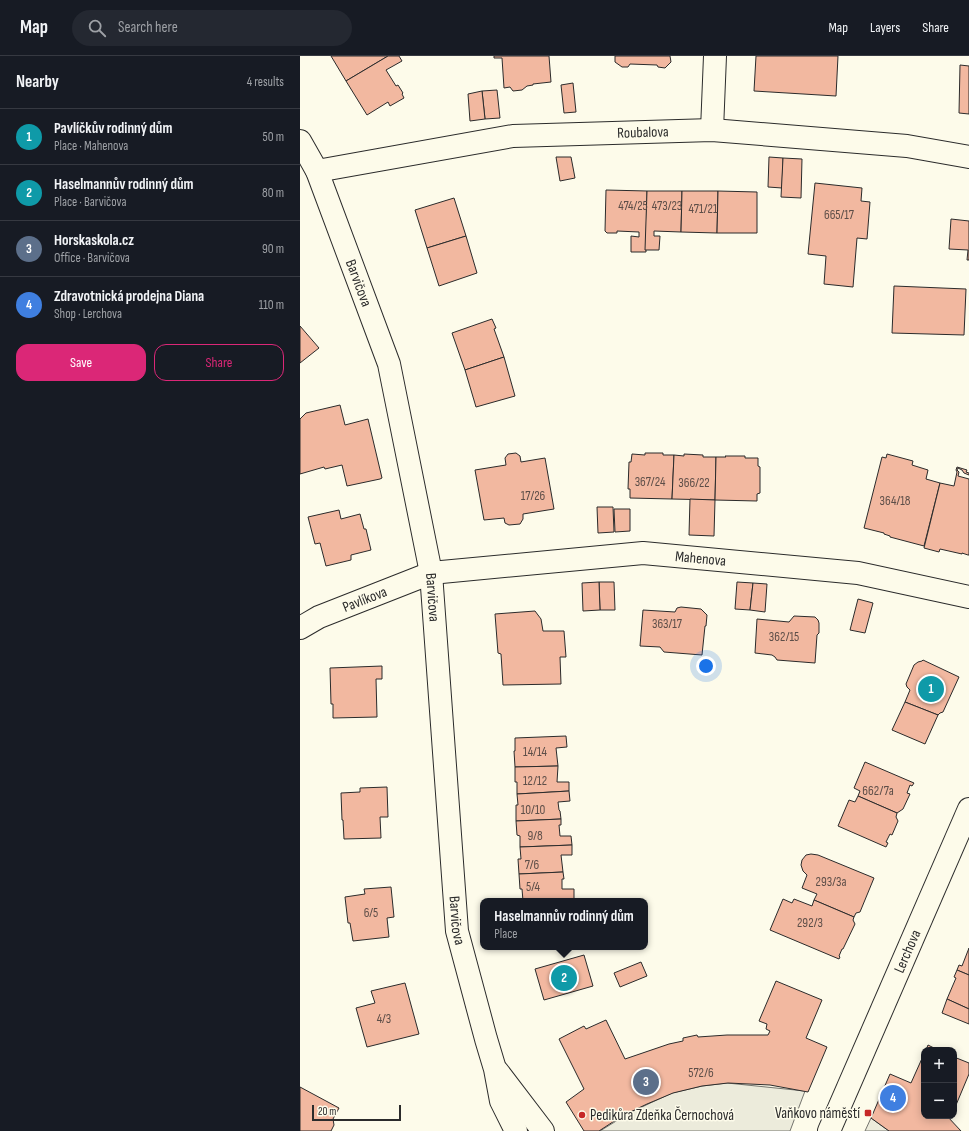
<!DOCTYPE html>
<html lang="en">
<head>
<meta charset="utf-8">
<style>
  :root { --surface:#171b24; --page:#242831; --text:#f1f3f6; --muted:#9ea1a6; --line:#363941; --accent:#db2777 }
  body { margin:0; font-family:"Sofia Sans Condensed",sans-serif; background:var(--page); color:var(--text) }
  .controls { position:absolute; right:12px; bottom:12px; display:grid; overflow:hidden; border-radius:8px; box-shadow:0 2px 10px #0003 }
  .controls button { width:36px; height:36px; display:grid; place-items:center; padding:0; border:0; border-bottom:1px solid var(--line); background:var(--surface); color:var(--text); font:20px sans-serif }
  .scale { position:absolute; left:12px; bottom:10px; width:89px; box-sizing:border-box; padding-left:4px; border:2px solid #2b2b2b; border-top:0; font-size:11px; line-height:14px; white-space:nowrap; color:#2b2b2b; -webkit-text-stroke:3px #fdfbea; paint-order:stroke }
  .you { position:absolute; left:406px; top:610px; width:14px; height:14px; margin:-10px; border:3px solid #fff; border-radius:50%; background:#1a73e8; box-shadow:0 0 0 6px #1a73e833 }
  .badge { display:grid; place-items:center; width:26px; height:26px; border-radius:50%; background:var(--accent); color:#fff; font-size:13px; font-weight:700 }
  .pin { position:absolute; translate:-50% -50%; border:2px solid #fff; box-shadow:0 1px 4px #0006 }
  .popup { position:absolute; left:180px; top:842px; width:168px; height:52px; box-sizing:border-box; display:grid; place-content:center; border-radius:8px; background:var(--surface); filter:drop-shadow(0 1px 3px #0005); font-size:13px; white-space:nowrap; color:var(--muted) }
  .popup b { font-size:15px; color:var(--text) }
  .popup::after { content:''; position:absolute; left:50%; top:100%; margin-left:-8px; border:8px solid transparent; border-top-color:var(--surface) }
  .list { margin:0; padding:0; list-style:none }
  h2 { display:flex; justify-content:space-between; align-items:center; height:52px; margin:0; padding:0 16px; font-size:17px }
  h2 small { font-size:13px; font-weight:400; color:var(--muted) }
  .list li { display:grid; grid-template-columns:26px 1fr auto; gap:12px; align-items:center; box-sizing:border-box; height:56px; padding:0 16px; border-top:1px solid var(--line) }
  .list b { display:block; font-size:15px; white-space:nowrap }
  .list p { margin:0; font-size:13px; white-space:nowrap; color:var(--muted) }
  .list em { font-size:13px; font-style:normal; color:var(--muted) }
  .actions { display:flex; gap:8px; padding:12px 16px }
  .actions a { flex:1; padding:9px 0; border:1px solid var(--accent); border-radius:12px; text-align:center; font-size:14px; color:var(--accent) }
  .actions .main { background:var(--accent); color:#fff }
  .icon { flex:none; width:22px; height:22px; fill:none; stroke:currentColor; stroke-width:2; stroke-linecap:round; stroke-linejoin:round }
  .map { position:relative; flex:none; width:669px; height:1075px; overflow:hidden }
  header { display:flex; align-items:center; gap:24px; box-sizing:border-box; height:56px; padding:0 20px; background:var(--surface); border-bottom:1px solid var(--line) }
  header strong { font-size:19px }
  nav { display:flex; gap:22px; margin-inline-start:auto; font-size:14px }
  .search { width:280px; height:36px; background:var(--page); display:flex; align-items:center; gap:10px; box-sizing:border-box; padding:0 14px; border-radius:22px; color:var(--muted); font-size:15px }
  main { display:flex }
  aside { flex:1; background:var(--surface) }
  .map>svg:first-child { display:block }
  .green { fill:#ecebdb; stroke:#74746e }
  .building { fill:#f2b8a0; stroke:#2b2b2b }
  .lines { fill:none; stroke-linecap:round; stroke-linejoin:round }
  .street-casing { stroke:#2b2b2b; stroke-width:24 }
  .street { stroke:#fdfbea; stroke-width:22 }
  .poi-dot { fill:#c62828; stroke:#fdfbea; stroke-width:1.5 }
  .labels { text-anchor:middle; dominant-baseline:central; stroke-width:3; stroke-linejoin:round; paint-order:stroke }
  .number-label { font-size:13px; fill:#5d4e48 }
  .street-label { font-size:15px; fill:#2b2b2b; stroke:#fdfbea }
  .poi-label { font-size:15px; fill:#2b2b2b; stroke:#fdfbea; text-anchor:end }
</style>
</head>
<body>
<header>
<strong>Map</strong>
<div class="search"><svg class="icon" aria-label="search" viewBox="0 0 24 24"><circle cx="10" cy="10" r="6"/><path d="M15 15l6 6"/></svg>Search here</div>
<nav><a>Map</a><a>Layers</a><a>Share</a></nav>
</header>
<main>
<aside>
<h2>Nearby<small>4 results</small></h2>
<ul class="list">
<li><span class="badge" style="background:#0f9aa8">1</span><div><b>Pavlíčkův rodinný dům</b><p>Place · Mahenova</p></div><em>50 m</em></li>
<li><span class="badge" style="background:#0f9aa8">2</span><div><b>Haselmannův rodinný dům</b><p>Place · Barvičova</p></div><em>80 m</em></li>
<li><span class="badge" style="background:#5c6f8a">3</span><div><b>Horskaskola.cz</b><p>Office · Barvičova</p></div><em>90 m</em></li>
<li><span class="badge" style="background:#3f7fe0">4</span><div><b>Zdravotnická prodejna Diana</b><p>Shop · Lerchova</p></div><em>110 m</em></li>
</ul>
<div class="actions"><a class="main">Save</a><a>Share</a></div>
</aside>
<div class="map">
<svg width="669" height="1075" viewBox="0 0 669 1075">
  <rect width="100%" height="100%" fill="#fdfbea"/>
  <g class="green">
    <path d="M427 1027 505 1035 490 1075H300L331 1056 372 1037 402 1030Z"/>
    <path d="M571 1062 589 1075H565Z"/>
  </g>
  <g class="building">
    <path d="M31 0H88L46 25Z"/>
    <path d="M88 0H99L102 5 86 14 96 30 98 29 103 37 102 38 104 42 90 50 88 46 67 59 46 25Z"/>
    <path d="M194 0H249L251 26 233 28V29L227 30 222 34 213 35 210 31 204 32 202 2H194Z"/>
    <path d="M315 0H370L371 6 365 12 358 11 357 9 330 8 328 11H322L315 6Z"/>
    <path d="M456 0H538L536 40 454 35Z"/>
    <path d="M660 9 669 10V58L659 57Z"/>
    <path d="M273 27 276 56 264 57 261 29Z"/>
    <path d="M197 34 200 62 185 63 182 35Z"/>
    <path d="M182 35 185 63 170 65 168 38Z"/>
    <path d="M256 101H271L275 122 260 125Z"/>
    <path d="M469 101 483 102 482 132 468 131Z"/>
    <path d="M483 102 502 103 501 142 481 141Z"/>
    <path d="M515 127 562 132 561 145 570 146 567 183 557 182 553 231 524 228 526 200 508 198Z"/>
    <path d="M306 134 347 135 346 196H331V180L339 181V176L317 175V177H307L305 175Z"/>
    <path d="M347 135H382L381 176 354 175V180H360L359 194H345Z"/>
    <path d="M382 135H418L417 177 381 176Z"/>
    <path d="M418 135 457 136V177H417Z"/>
    <path d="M154 142 166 180 127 192 115 154Z"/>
    <path d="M651 163 669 165V204H667L668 194 649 193Z"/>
    <path d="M166 180 177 217 139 230 127 192Z"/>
    <path d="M594 230 666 233 664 279 592 277Z"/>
    <path d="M192 263 196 272 194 273 204 301 165 314 152 277Z"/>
    <path d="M0 270 19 292 0 307Z"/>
    <path d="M204 301 215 340 176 351 165 314Z"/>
    <path d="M40 349 45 369 68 363 82 422 80 423 47 430 42 409 25 413 24 411 0 418V363L6 357Z"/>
    <path d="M216 397 220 400 221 406 245 402 254 453 223 458V463L220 468 209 469 205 467 204 462 184 464 175 414 206 409 205 402 208 398Z"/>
    <path d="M345 397H363V399H374L372 443 330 442V433H328L329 406H331L332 398 345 399Z"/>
    <path d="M384 398 403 399V401H416L415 444 372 443 374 399 384 400Z"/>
    <path d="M587 398 613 405 612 409 628 414 626 423 640 427 624 490 590 481V480L584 478V477L564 472 582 401 586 402Z"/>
    <path d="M425 400H445V402H458V410L460 411V437L457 438V445L415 444 416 401H426Z"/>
    <path d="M657 411 667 414 666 416 669 417V419L664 417 662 414 658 412 657 414 659 416 658 420 669 423V499H668L662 497V498L640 493 639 496 624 492 640 427 654 430 657 416 656 414Z"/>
    <path d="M390 443 415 444 414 480 389 479Z"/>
    <path d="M297 451H313L314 476 298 477Z"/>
    <path d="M314 453H330V475L315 476Z"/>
    <path d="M39 454 41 463 60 458 64 473H66L71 494 51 499V504L26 510 20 487 15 488 8 461Z"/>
    <path d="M299 526H314L315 554H300Z"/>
    <path d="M299 526 300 554 283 555 282 527Z"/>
    <path d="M437 526 453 527 450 554 435 553Z"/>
    <path d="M453 527 467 528 465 556 450 554Z"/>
    <path d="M558 543 573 547 565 577 550 574Z"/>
    <path d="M381 551 401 553 407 559 406 570H405L402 599 364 596 360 591 340 590 343 554 375 556 377 552Z"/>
    <path d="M235 555 241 563 243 575H264L266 601H260L261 628 203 629 201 598 198 597 195 558Z"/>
    <path d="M494 560 515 561 518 564 519 567V577L517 579 515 607 477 604 475 601 472 599 455 597 457 563 489 566Z"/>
    <path d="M623 604 659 621 643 656 640 657 638 659 605 646 610 634 607 631 606 628 614 609 618 606 622 605Z"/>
    <path d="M82 610V623H76L77 661 33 662V648H31L30 612Z"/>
    <path d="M605 646 638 659 625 688 592 674Z"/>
    <path d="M266 680 267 691 256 692 258 710 215 711 214 695H215V682Z"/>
    <path d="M565 706 614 727 612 730 610 729 607 737 610 738 603 753 597 757 558 740 560 735 554 732Z"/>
    <path d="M258 710 257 726H269V735L217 738V726H215V711Z"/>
    <path d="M87 731 88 761H80L81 782 44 783 43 764H42L41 737 60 736V732Z"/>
    <path d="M269 735 270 745 258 746 259 754 260 755 261 763 216 765V749H218L217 738Z"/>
    <path d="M558 740 597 757 596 761 598 765 592 779 590 778 586 786 588 787 586 791 538 770 549 744 555 746Z"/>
    <path d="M261 763V769H259L260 780H271L272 789 220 791V780L217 779 216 765Z"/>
    <path d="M272 789V799H261L263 816 219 818 218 803H221L220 791Z"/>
    <path d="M511 798 518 799 574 822 560 856 556 857 554 861 514 844 517 838 502 832 507 819 503 815 501 809 502 804 506 799Z"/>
    <path d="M263 816 264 823H262V833H274V844L223 845 222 833H220L219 818Z"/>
    <path d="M91 831 94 861 87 862 89 881 53 885 50 867H48L45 841 65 838 64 833Z"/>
    <path d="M483 843 492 847 494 843 512 850 514 844 554 861 553 864 555 868 543 893H542L539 900 540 901 539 903 470 874Z"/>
    <path d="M669 892V919L657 914 659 909 662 910Z"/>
    <path d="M284 899 293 930 244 944 235 913Z"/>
    <path d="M341 906 347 920 320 931 314 917Z"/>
    <path d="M657 914 669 919V953L647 943 656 922 654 921Z"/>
    <path d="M476 925 522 944 506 982 527 991 508 1036 470 1029 428 1027 402 1030 373 1037 347 1048 322 1060 299 1075H284L266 1046 284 1033 259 983 284 970 286 973 306 964 325 1003 369 988 383 985V982L397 979 398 981 427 979H468L470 975 466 973 467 968 459 965Z"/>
    <path d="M105 927 119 978 67 991 56 952 75 947 71 935Z"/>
    <path d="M647 943 669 953V968L642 957Z"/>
    <path d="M628 989 638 994H626Z"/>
    <path d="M624 998V1060H647L661 1075H589L571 1062 590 1018 611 1027Z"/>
    <path d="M654 1001 669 1007V1018L656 1049 654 1048Z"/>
    <path d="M0 1031 39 1052 33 1063 34 1069 31 1075H0Z"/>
  </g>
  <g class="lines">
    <defs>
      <g id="street">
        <path d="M412 74 415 0"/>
        <path id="s1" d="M0 85 17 115 89 308 131 517 157 875 186 983 195 1013 201 1045 216 1075"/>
        <path id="s2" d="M17 115 213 80 412 74 607 90 669 101"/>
        <path id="s3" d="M0 572 19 561 131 517 343 497 558 517 669 541"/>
        <path d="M198 1016 243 1075"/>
        <path id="s4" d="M529 1075 669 753"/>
      </g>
    </defs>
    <use href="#street" class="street-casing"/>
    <use href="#street" class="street"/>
  </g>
  <g class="poi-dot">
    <rect x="564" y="1053" width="8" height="8" rx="2"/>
    <circle cx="282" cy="1059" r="4"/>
  </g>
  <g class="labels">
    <g class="number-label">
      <text x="333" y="150">474/25</text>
      <text x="367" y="150">473/23</text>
      <text x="403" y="153">471/21</text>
      <text x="539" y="159">665/17</text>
      <text x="350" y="426">367/24</text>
      <text x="394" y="427">366/22</text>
      <text x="233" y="440">17/26</text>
      <text x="595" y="445">364/18</text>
      <text x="367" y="568">363/17</text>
      <text x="484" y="581">362/15</text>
      <text x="235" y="696">14/14</text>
      <text x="235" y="725">12/12</text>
      <text x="578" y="735">662/7a</text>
      <text x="233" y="754">10/10</text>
      <text x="235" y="780">9/8</text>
      <text x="232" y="809">7/6</text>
      <text x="531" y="826">293/3a</text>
      <text x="233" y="831">5/4</text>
      <text x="71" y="857">6/5</text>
      <text x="510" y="867">292/3</text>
      <text x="84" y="963">4/3</text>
      <text x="401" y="1017">572/6</text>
    </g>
    <g class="street-label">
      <text stroke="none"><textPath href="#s2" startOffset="329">Roubalova</textPath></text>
      <text stroke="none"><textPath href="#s1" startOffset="154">Barvičova</textPath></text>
      <text stroke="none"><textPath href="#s3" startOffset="413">Mahenova</textPath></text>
      <text stroke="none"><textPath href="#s1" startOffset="478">Barvičova</textPath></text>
      <text stroke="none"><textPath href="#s3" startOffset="71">Pavlíkova</textPath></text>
      <text stroke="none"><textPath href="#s1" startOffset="802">Barvičova</textPath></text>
      <text stroke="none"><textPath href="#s4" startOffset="196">Lerchova</textPath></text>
    </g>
    <g class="poi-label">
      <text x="560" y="1057">Vaňkovo náměstí</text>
      <text x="290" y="1059" text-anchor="start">Pedikůra Zdeňka Černochová</text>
    </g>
  </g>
</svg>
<div class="controls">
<button>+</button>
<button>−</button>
</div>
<div class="scale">20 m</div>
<div class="you"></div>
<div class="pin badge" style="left:631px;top:633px;background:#0f9aa8">1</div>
<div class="pin badge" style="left:264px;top:922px;background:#0f9aa8">2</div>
<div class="popup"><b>Haselmannův rodinný dům</b>Place</div>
<div class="pin badge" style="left:346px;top:1026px;background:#5c6f8a">3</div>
<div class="pin badge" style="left:593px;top:1042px;background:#3f7fe0">4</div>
</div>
</main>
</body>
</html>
